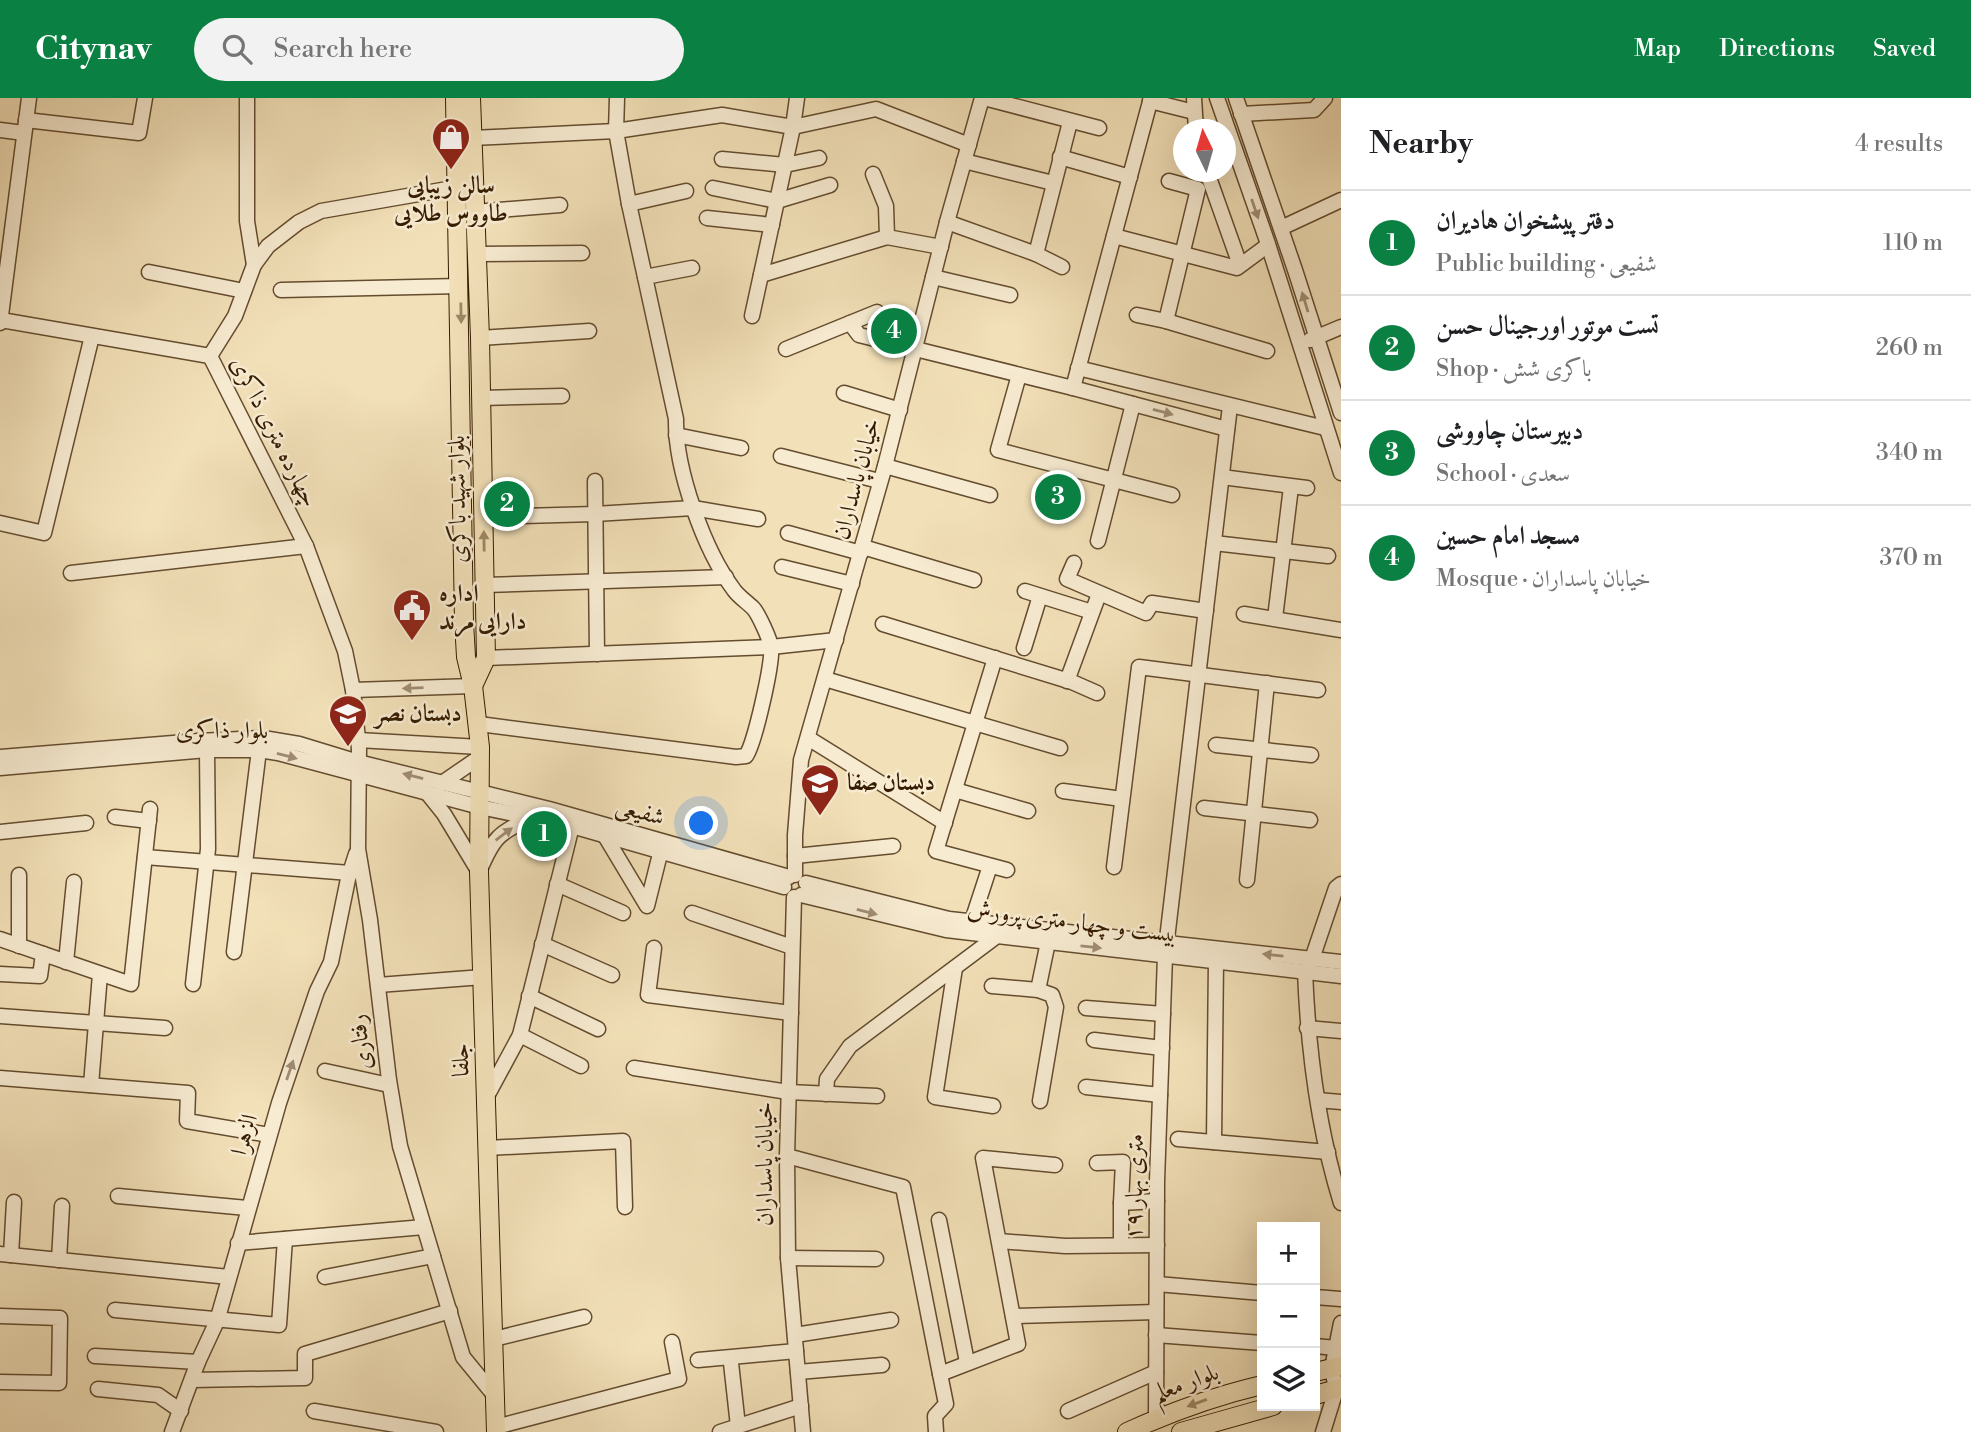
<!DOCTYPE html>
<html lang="en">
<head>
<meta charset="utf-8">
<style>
  :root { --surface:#fff; --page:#f2f2f2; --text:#202124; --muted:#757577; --line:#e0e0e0; --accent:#0b8043 }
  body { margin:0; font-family:"Libre Bodoni",Amiri,serif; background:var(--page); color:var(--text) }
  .controls { position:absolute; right:21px; bottom:21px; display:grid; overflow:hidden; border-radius:0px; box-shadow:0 7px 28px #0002 }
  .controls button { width:63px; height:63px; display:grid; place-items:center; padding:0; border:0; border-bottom:2px solid var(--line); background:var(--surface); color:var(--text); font:35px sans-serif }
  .compass { position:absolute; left:1173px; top:21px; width:63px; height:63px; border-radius:50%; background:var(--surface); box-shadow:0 7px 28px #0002; rotate:355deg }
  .you { position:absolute; left:702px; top:726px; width:24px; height:24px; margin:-18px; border:5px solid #fff; border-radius:50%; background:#1a73e8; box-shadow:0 0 0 10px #1a73e833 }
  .badge { display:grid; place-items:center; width:46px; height:46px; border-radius:50%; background:var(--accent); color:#fff; font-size:23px; font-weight:700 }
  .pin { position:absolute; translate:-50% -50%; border:4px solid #fff; box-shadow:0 2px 7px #0006 }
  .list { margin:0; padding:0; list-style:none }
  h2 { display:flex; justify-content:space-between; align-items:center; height:91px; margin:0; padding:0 28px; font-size:30px }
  h2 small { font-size:23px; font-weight:400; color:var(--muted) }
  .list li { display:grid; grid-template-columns:46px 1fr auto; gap:21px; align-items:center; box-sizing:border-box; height:105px; padding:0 28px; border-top:2px solid var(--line) }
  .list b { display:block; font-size:26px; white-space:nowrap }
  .list p { margin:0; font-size:23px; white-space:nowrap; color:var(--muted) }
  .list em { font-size:23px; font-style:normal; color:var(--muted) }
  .icon { flex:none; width:38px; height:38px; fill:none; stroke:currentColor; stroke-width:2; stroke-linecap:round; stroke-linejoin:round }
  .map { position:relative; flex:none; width:1341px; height:1334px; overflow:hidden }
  header { display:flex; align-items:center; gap:42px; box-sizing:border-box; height:98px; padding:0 35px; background:var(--accent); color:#fff }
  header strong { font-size:33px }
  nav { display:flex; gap:38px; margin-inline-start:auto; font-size:24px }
  .search { width:490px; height:63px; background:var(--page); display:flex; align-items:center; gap:18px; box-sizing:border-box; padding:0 24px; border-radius:38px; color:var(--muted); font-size:26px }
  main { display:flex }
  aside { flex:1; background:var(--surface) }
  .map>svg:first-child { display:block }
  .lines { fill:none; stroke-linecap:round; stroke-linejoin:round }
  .minor-casing { stroke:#644c2e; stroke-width:17 }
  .major-casing { stroke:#351b00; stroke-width:20 }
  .minor { stroke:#f7ebd1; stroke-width:14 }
  .major { stroke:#f2e0b8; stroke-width:18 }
  .oneway { fill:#a08d73 }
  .oneway2 { fill:#9d8765 }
  .labels { text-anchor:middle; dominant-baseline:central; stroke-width:5; stroke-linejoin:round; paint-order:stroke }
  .poi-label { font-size:24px; font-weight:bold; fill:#351b00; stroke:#f7ebd1; text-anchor:start }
  .street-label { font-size:24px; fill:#351b00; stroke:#f7ebd1 }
</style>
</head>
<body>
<header>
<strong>Citynav</strong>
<div class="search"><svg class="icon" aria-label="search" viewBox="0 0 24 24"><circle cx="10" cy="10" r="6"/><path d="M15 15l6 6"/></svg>Search here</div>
<nav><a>Map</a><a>Directions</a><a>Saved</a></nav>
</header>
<main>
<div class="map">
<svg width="1341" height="1334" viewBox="0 0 1341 1334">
  <rect width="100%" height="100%" fill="#f2e0b8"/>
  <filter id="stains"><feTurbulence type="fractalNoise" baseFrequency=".00286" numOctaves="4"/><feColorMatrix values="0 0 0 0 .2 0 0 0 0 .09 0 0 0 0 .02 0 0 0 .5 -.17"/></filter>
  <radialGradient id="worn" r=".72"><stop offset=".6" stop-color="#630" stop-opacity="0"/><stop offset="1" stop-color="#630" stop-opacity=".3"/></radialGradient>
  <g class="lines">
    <defs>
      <g id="minor">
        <path d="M247 0V123L254 167"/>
        <path d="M984 0 1099 30"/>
        <path d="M1194 0 1196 32"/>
        <path d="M1217 0 1267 143 1341 375"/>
        <path d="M1236 0 1295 172 1341 315"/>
        <path d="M1150 3 1194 14"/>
        <path d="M1241 16 1314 12 1325 0"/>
        <path d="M26 22 139 35 145 0"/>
        <path d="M0 32 24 35"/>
        <path d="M472 40 616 33 722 17 793 29 876 11 969 47"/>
        <path d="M1060 59 1130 79"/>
        <path d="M722 61 785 67 819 60"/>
        <path d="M964 63 1053 85"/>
        <path d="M1207 74 1240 167"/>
        <path d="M873 76 886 108 887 139"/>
        <path d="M459 89 321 113 299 124 268 148 254 167 235 218 210 258 306 448 345 553 353 592 359 651 358 751 370 822 389 982 400 1048 463 1259 495 1298"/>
        <path d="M713 90 777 103 830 87"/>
        <path d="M629 106 686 93"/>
        <path d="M475 114 560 107"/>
        <path d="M707 120 772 127"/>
        <path d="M947 124 1036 156 1062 169"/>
        <path d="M1281 130 1341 102"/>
        <path d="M1114 138 1237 170 1268 147"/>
        <path d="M477 156 582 155"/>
        <path d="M1036 156 1070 24"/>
        <path d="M149 174 244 193"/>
        <path d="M761 177 887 139 941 149"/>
        <path d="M645 179 692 170"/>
        <path d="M933 179 1010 197"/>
        <path d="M281 192 460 188"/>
        <path d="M1137 217 1166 223 1267 253"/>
        <path d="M752 218 793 29 797 0"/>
        <path d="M1 222 210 258"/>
        <path d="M1166 223 1198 91 1169 83"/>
        <path d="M0 225 29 0"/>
        <path d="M850 225 859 237 1073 290 1227 331"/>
        <path d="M480 240 589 233"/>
        <path d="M1310 242 1341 229"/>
        <path d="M786 251 877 214"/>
        <path d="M1078 270 1325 330"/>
        <path d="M1019 277 998 352 1172 397"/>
        <path d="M1073 290 1151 0"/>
        <path d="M844 295 900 312"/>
        <path d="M481 300 562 298"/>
        <path d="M676 337 741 350"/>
        <path d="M781 358 879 383"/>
        <path d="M885 368 990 397"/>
        <path d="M1222 379 1307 390"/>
        <path d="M595 383 597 556"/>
        <path d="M522 418 595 416 693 410 758 421"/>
        <path d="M0 425 44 435 92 238"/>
        <path d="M788 435 861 455"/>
        <path d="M1098 443 1133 306"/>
        <path d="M1214 445 1328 458"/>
        <path d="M863 449 974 482"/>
        <path d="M1074 465 1067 481 1146 515 1152 505 1206 513"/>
        <path d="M782 469 852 486"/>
        <path d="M71 475 306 448"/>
        <path d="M484 487 726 479"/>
        <path d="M1025 493 1092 514"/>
        <path d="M1244 516 1341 532"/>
        <path d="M1275 520 1291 389"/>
        <path d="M883 526 1072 584 1097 595"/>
        <path d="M1024 550 1040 498"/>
        <path d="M486 560 771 549 836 542"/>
        <path d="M995 560 936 753 1007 772"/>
        <path d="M825 581 1060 650"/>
        <path d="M1067 583 1099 496"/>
        <path d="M353 592 473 588"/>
        <path d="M479 626 736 659 746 658C755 644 773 565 771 549 770 541 758 515 753 510 747 504 739 499 734 492 704 452 675 371 676 321L629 106 616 33 617 0"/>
        <path d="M808 640 945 725"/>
        <path d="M358 642 480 649"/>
        <path d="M1216 647 1311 657"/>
        <path d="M0 659 198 643 263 640 299 646 358 664 549 711 789 779"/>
        <path d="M0 670 207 652H259L278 655 480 709 572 728 784 789"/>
        <path d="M442 685 480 659"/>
        <path d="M955 692 1028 713"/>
        <path d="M1063 693 1122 701"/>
        <path d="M428 696 444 716 479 774C494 738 498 736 533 719"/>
        <path d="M1204 710 1310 722"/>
        <path d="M115 719 149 723"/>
        <path d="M0 734 86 725"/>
        <path d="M605 738 647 808 662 748"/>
        <path d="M795 758 893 748"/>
        <path d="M145 759 350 775"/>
        <path d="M1114 769 1139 569 1318 592"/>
        <path d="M795 777V737L801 662 885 368 947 124 982 0"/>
        <path d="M1247 782 1267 585"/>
        <path d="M806 785 949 821 1341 864"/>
        <path d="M557 786 623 815"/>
        <path d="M801 797 946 832 1341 878"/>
        <path d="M794 799 787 1058 788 1160 803 1334"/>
        <path d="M692 815 792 849"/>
        <path d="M972 823 990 768"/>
        <path d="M0 841 131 886 150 711"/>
        <path d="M542 846 612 877"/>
        <path d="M19 848V777"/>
        <path d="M654 850 648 897 791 915"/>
        <path d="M234 854 259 652 262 643"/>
        <path d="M1312 861 1336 790 1341 786"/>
        <path d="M66 864 74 784"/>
        <path d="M955 870 935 999 993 1008"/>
        <path d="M1305 873C1308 951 1318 1031 1341 1105"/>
        <path d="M0 876 40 878 43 856"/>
        <path d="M193 886 208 751 207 652"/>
        <path d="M378 887 483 879"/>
        <path d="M992 888 1038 892 1052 897 1056 909 1040 1003"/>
        <path d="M1038 892 1048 844"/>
        <path d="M529 898 598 931"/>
        <path d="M1086 910 1163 916"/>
        <path d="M0 918 165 930"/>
        <path d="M1307 930 1341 933"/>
        <path d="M520 937 581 968"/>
        <path d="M1094 942 1162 950"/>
        <path d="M634 970 788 994 877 998"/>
        <path d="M325 973 389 987"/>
        <path d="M0 980 188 995 187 1023 269 1037"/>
        <path d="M91 987 100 876"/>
        <path d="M1086 989 1160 997"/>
        <path d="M826 996 827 981 850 948 997 838"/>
        <path d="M486 1000 520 937 572 728"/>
        <path d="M1318 1002 1341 1004"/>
        <path d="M1178 1041 1328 1054"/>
        <path d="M1214 1044 1216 863"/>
        <path d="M488 1050 623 1043 625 1109"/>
        <path d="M787 1058 903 1089 940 1276"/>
        <path d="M1097 1065 1123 1064 1121 1105 1157 1103"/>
        <path d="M118 1098 247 1110"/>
        <path d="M939 1122 967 1264"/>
        <path d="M999 1143 1065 1148 1157 1147"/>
        <path d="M238 1145 424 1129"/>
        <path d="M1121 1147V1105"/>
        <path d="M0 1156 229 1179"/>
        <path d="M11 1157 14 1104"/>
        <path d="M788 1160 876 1161"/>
        <path d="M59 1162 62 1108"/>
        <path d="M325 1179 433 1158"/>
        <path d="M1157 1186 1262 1195"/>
        <path d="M1315 1199 1341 1201"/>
        <path d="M115 1212 279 1227 285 1141"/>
        <path d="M0 1218 60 1220 59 1285 0 1284"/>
        <path d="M1013 1218 1156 1214"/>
        <path d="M795 1237 891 1222"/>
        <path d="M1156 1237 1262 1245"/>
        <path d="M494 1241 584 1219"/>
        <path d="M1315 1248 1336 1250"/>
        <path d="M95 1258 198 1264"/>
        <path d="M698 1262 796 1253"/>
        <path d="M731 1265 738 1328"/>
        <path d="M798 1274 882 1267"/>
        <path d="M192 1282 305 1280V1256L450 1213"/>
        <path d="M98 1291 158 1297 181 1313"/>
        <path d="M314 1313 436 1334"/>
        <path d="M1068 1313 1156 1274"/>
        <path d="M1156 1321 1157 1083 1165 858 1230 308"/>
        <path d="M496 1329 679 1281 672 1244"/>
        <path d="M172 1334 198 1264 217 1223 279 1005 317 893 331 864 348 781 356 756"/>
        <path d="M720 1334 801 1308"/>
        <path d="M936 1334 935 1318 946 1306 940 1276 1018 1246 983 1060 1055 1067"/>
        <path d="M1323 1334 1336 1292 1332 1270 1341 1225"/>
      </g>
      <g id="major">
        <path d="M455 0 464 524 466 559 473 588 486 560 480 240 471 0"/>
        <path d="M473 588 480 649 479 774 496 1334"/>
        <path d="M1315 1274 1341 1268"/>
        <path d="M1315 1297 1341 1290"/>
        <path d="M1127 1334C1171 1314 1215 1298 1262 1287"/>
        <path d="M1181 1334 1273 1308"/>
      </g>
    </defs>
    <use href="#minor" class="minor-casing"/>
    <use href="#major" class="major-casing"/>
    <use href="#minor" class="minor"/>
    <use href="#major" class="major"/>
  </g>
  <defs><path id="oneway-solid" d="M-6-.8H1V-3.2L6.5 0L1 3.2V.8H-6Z" transform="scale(1.75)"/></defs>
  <g class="oneway">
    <use href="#oneway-solid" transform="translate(1255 111) rotate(71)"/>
    <use href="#oneway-solid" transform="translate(1305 204) rotate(-107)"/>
    <use href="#oneway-solid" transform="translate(1163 314) rotate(15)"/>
    <use href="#oneway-solid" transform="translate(413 590) rotate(178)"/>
    <use href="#oneway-solid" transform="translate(287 658) rotate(15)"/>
    <use href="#oneway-solid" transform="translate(413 678) rotate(-166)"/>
    <use href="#oneway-solid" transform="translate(504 736) rotate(-37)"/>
    <use href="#oneway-solid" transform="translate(867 814) rotate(14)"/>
    <use href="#oneway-solid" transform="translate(1091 849) rotate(6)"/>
    <use href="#oneway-solid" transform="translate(1273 857) rotate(-174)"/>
    <use href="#oneway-solid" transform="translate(290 972) rotate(-71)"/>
  </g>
  <g class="oneway2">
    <use href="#oneway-solid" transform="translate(461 215) rotate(89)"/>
    <use href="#oneway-solid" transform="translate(484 443) rotate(-91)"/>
    <use href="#oneway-solid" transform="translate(1197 1305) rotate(160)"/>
  </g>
  <defs>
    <symbol id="shop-pin" viewBox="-11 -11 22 30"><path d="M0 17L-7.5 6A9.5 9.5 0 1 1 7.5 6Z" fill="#8f2418" stroke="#f7ebd1"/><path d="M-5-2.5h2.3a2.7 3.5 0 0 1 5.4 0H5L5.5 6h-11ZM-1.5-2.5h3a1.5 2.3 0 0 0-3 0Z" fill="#fff"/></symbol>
    <symbol id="civic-pin" viewBox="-11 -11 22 30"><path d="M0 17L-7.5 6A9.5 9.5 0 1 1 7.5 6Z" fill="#8f2418" stroke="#f7ebd1"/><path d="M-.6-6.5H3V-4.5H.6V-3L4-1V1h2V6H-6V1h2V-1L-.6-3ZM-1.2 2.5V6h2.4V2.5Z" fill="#fff"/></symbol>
    <symbol id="school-pin" viewBox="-11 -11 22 30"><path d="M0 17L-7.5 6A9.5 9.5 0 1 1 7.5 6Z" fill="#8f2418" stroke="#f7ebd1"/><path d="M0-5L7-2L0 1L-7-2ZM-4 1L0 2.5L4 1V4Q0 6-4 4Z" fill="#fff"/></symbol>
  </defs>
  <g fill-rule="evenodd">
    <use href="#shop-pin" x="429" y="17" width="44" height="60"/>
    <use href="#civic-pin" x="390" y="488" width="44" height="60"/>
    <use href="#school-pin" x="326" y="594" width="44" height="60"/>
    <use href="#school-pin" x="798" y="663" width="44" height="60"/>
  </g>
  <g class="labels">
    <g class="poi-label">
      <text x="451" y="88" text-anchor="middle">سالن زیبایی<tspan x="451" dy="28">طاووس طلایی</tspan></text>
      <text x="439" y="496">اداره<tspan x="439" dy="28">دارایی مرند</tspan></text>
      <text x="375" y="616">دبستان نصر</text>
      <text x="847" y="685">دبستان صفا</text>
    </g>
    <g class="street-label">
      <text transform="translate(274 334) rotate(63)">چهارده متری ذاکری</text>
      <text transform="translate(857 381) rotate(-75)">خیابان پاسداران</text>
      <text transform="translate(458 401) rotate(-91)">بلوار شهید باکری</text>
      <text x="222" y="633">بلوار ذاکری</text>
      <text transform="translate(640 714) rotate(16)">شفیعی</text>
      <text transform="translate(1072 824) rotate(7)">بیست و چهار متری پرورش</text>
      <text transform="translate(361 944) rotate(-97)">رفتاری</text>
      <text transform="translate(461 962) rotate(-92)">جلفا</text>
      <text transform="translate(245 1037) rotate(-73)">الزهرا</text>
      <text transform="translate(765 1066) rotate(-90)">خیابان پاسداران</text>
      <text transform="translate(1135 1089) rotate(-89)">۱۹ متری بهار</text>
      <text transform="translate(1186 1285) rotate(-20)">بلوار معلم</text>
    </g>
  </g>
  <rect width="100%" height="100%" filter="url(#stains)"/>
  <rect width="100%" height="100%" fill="url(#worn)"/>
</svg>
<div class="controls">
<button>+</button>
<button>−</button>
<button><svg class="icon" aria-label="layers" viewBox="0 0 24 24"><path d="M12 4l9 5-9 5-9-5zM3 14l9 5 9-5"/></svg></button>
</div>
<svg class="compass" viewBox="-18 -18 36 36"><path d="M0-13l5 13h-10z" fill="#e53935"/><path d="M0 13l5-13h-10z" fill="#757577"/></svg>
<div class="you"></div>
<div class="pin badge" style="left:544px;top:736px">1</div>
<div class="pin badge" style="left:507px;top:406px">2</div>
<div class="pin badge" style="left:1058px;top:399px">3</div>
<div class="pin badge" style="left:894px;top:233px">4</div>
</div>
<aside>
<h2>Nearby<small>4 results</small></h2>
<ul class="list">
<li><span class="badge">1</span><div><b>دفتر پیشخوان هادیران</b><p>Public building · شفیعی</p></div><em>110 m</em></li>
<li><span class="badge">2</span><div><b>تست موتور اورجینال حسن</b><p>Shop · باکری شش</p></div><em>260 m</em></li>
<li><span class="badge">3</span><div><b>دبیرستان چاووشی</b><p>School · سعدی</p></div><em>340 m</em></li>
<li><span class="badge">4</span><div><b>مسجد امام حسین</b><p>Mosque · خیابان پاسداران</p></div><em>370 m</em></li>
</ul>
</aside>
</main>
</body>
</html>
